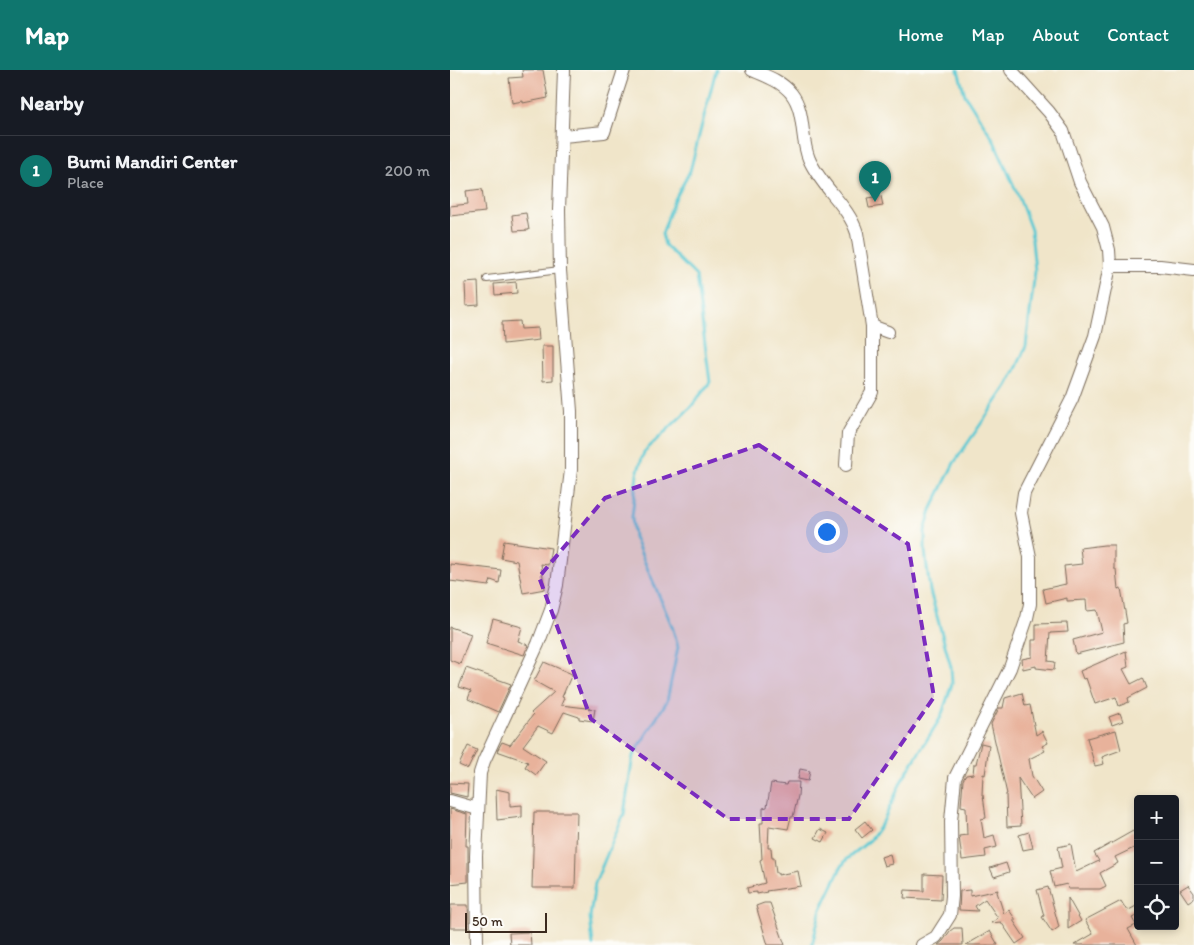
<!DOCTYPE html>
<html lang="en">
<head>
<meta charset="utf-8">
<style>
  :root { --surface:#171b24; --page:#20242c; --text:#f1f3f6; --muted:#9ea1a6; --line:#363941; --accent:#0f766e }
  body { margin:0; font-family:Itim,sans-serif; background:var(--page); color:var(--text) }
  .controls { position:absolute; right:15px; bottom:15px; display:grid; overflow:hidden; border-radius:5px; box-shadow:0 2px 8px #0003 }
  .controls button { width:45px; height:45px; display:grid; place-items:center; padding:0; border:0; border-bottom:1px solid var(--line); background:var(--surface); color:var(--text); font:25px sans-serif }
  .scale { position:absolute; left:15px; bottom:12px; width:82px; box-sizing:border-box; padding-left:5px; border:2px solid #3b2a1e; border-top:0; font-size:14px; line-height:18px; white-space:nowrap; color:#3b2a1e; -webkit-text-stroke:4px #fdfcf7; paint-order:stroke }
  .you { position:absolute; left:376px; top:461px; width:18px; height:18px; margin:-12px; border:4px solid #fff; border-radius:50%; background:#1a73e8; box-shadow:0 0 0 8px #1a73e833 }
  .badge { display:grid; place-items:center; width:32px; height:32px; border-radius:50%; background:var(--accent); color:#fff; font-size:16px; font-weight:700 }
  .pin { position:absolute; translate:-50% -41px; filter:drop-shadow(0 1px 2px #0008) }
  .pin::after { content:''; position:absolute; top:26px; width:18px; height:15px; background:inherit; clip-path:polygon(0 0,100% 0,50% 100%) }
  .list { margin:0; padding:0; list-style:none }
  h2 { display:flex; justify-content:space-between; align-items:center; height:65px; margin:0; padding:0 20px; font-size:21px }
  h2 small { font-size:16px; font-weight:400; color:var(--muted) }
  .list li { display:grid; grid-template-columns:32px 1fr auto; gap:15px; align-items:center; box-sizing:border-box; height:70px; padding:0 20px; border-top:1px solid var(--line) }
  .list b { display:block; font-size:19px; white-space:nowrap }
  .list p { margin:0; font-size:16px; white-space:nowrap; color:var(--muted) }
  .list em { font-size:16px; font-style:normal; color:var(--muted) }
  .icon { flex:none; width:28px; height:28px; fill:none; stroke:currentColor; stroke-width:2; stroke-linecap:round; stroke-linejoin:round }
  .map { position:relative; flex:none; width:744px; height:875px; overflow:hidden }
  header { display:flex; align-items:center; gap:30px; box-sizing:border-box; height:70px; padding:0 25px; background:var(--accent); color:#fff }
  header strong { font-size:24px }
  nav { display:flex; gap:28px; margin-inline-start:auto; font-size:18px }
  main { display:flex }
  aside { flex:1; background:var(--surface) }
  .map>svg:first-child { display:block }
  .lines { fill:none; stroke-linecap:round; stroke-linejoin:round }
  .stream { stroke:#5dc9d3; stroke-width:3 }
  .building { fill:#e8b29b }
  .service-casing { stroke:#7a6b5a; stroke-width:8 }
  .minor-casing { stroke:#7a6b5a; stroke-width:14 }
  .service { stroke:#fff; stroke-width:6 }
  .minor { stroke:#fff; stroke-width:12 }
  .marked { fill:#7b2cbf; fill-opacity:0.2; stroke:#7b2cbf; stroke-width:4; stroke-dasharray:10 6; stroke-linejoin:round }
</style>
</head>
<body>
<header>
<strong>Map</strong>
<nav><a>Home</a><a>Map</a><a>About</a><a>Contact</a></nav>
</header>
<main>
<aside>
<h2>Nearby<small></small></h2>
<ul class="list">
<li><span class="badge">1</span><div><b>Bumi Mandiri Center</b><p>Place</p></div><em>200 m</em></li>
</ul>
</aside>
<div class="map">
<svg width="744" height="875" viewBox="0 0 744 875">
  <rect width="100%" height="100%" fill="#fdfcf7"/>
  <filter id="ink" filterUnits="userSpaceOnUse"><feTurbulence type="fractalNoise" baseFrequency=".02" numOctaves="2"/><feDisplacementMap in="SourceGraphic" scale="10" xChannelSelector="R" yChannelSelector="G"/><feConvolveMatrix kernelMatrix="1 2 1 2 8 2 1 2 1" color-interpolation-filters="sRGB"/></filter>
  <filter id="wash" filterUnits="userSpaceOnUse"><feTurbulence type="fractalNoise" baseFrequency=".0096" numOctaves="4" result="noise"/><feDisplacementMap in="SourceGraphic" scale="20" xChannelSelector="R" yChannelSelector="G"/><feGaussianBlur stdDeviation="1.12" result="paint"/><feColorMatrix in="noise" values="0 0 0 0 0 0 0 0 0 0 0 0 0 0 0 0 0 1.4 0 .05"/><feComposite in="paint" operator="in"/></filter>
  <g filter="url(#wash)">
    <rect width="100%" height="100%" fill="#f0e5c9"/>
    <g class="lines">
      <g class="stream">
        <path d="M143 875 140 847 145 813 174 744 183 686 217 631 228 577 222 556 184 467 182 447 187 404 194 382 241 337 260 312 246 206 215 175 212 164 223 133 240 101 266 0"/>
        <path d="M362 875 371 839 391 797 397 789 420 770 433 752 452 710 491 647 502 614 501 597 480 521 475 481V460L481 440 504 393 557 316 567 297 576 276 585 201 581 160 568 125 543 69 515 25 508 0"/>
      </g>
    </g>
    <g id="blocks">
      <g class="building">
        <path d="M72 0H93L98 28 73 33V31L62 33 59 8 73 7Z"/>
        <path d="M32 119 35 142 0 146V136L18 134 16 121Z"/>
        <path d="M431 126 433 136 419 138 417 128Z"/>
        <path d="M76 143 79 160 64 161 62 145Z"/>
        <path d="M28 212 29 235 16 236 15 213Z"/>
        <path d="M66 212 67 223 45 225 44 214Z"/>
        <path d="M70 251 71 259 88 258 89 270 53 274 52 252Z"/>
        <path d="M92 276H103V310L93 311Z"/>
        <path d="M54 471 101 478 98 495 91 494 95 519 73 523 67 491 51 488Z"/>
        <path d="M654 475H664V499H666L668 519 671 518 677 553 673 554 674 572 626 584 623 570 652 562 647 540 637 541 636 530 617 531V528L596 533 593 519 616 514 614 496 632 494 630 478Z"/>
        <path d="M0 494 51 500 49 513 41 510 39 516 0 511Z"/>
        <path d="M43 549 72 557 68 571 78 575 74 585 36 573Z"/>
        <path d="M617 553 618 562 600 563 598 591 605 592 604 600 586 598V596L573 599 572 589 582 587V570H586V554Z"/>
        <path d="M0 557 21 564 10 594 0 590Z"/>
        <path d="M676 581 678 597 673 599 681 614 693 608 697 618 678 628 679 632 669 636 666 627 645 634 636 608 633 609 630 601Z"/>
        <path d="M94 592 122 604 112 627 114 628 111 635 145 639 143 651 129 649V647L114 642 103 663 88 656 73 676 96 691 86 705 75 697 78 692 47 681 52 672 60 675 83 645 81 643 104 622 84 611Z"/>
        <path d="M16 598 61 614 48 642 18 629 21 621 9 617Z"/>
        <path d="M572 623 575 636 580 635 586 665 592 661 598 673 592 676 595 681 579 689 582 706 592 722 582 729 568 708 571 756 557 757 556 724H557L541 654 549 638H553L555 628Z"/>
        <path d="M670 643 673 651 662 655 659 647Z"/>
        <path d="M666 660 671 680 652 687 654 694 645 696 637 668Z"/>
        <path d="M531 673 539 675 535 705 533 704 532 725H533L536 748 531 749 534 768 544 765 547 777 535 780 536 787 512 790 509 766 517 765 516 737 511 736 513 710 516 705 523 704 524 694H526Z"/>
        <path d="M18 676 27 680 18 699 9 695Z"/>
        <path d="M350 699 360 701 358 711 348 709Z"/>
        <path d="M337 712H349L348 726 343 747H341L338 759 319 756 318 778H321L322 788H324L326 803H328V805L348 801 351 816 316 821 317 822 307 824V822L298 823 297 818 315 813 310 790 312 789 310 753H313V738L317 737 321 713 336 715Z"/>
        <path d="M0 713 18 714 17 727 0 723Z"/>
        <path d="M46 719 60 722V736L72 735V747L47 750Z"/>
        <path d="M0 739 17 744 16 776H18V812L0 814Z"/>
        <path d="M84 742H127L125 818H82Z"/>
        <path d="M415 751 422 760 412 768 405 759Z"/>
        <path d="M370 759 378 763 373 772 365 768Z"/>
        <path d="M683 761 688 769V776L665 787 668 793 650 803 656 816 650 819H618L617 814 604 817 600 801 612 798 608 777 621 774 626 802 649 791 644 783Z"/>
        <path d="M579 762 583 778 573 780 569 765Z"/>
        <path d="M440 784 442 794 434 796 431 787Z"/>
        <path d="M556 793 559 802 544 807 540 798Z"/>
        <path d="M474 804 492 805 491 830 454 828 455 820 474 821Z"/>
        <path d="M738 815 744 823V828L738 832 730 820Z"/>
        <path d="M598 817 609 857 602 862 592 847 594 846 587 820Z"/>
        <path d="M520 820V826L548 820 547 822 554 844 559 840 566 850H563L575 868 566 874 551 852 541 853 548 848 535 829 525 836 528 841 509 840 510 821Z"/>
        <path d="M618 828 631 851 618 859Z"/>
        <path d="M671 831 677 841 688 835V845L682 848 686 855 678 859 687 875H624L643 864 635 850Z"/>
        <path d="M314 833H320L335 875H318L306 836Z"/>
        <path d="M1 835H18L19 858H0Z"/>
        <path d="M504 858H512L513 875H488L493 871 500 861Z"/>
        <path d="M540 861 548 875H516Z"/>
        <path d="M80 862 81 875H60L59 863Z"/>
      </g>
    </g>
  </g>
  <g filter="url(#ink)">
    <use href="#blocks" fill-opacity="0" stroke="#7a6b5a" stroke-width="1"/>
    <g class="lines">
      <defs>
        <path id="service" d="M37 209 110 200"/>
        <g id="minor">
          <path d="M302 0C316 6 331 11 341 23 356 42 350 68 359 89 371 117 398 135 407 163L422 256 438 262"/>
          <path d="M113 66 154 62 174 0"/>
          <path d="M660 196H710L744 200"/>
          <path d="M396 395 398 364 422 322V256"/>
          <path d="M0 731 28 739"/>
          <path d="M27 875 26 786 30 703 34 691 88 574 101 540 107 515 121 400V341L110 200 109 140 114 0"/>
          <path d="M472 875 486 867 500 845 502 826 501 751 505 708 560 598 577 548 580 534V487L571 443 574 423 622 329 645 266 660 196 659 180 653 157 630 112 613 61 599 42 561 0"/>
        </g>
      </defs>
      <use href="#service" class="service-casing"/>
      <use href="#minor" class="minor-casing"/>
      <use href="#service" class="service"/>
      <use href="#minor" class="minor"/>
    </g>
  </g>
  <path class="marked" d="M309 375 458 474 484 627 399 749H278L141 649 89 507 155 428Z"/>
</svg>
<div class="controls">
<button>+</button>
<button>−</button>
<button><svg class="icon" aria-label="locate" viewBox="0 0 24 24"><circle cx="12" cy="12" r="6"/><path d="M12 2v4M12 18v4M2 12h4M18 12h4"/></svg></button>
</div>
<div class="scale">50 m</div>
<div class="you"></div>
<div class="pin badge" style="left:425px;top:132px">1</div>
</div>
</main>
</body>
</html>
